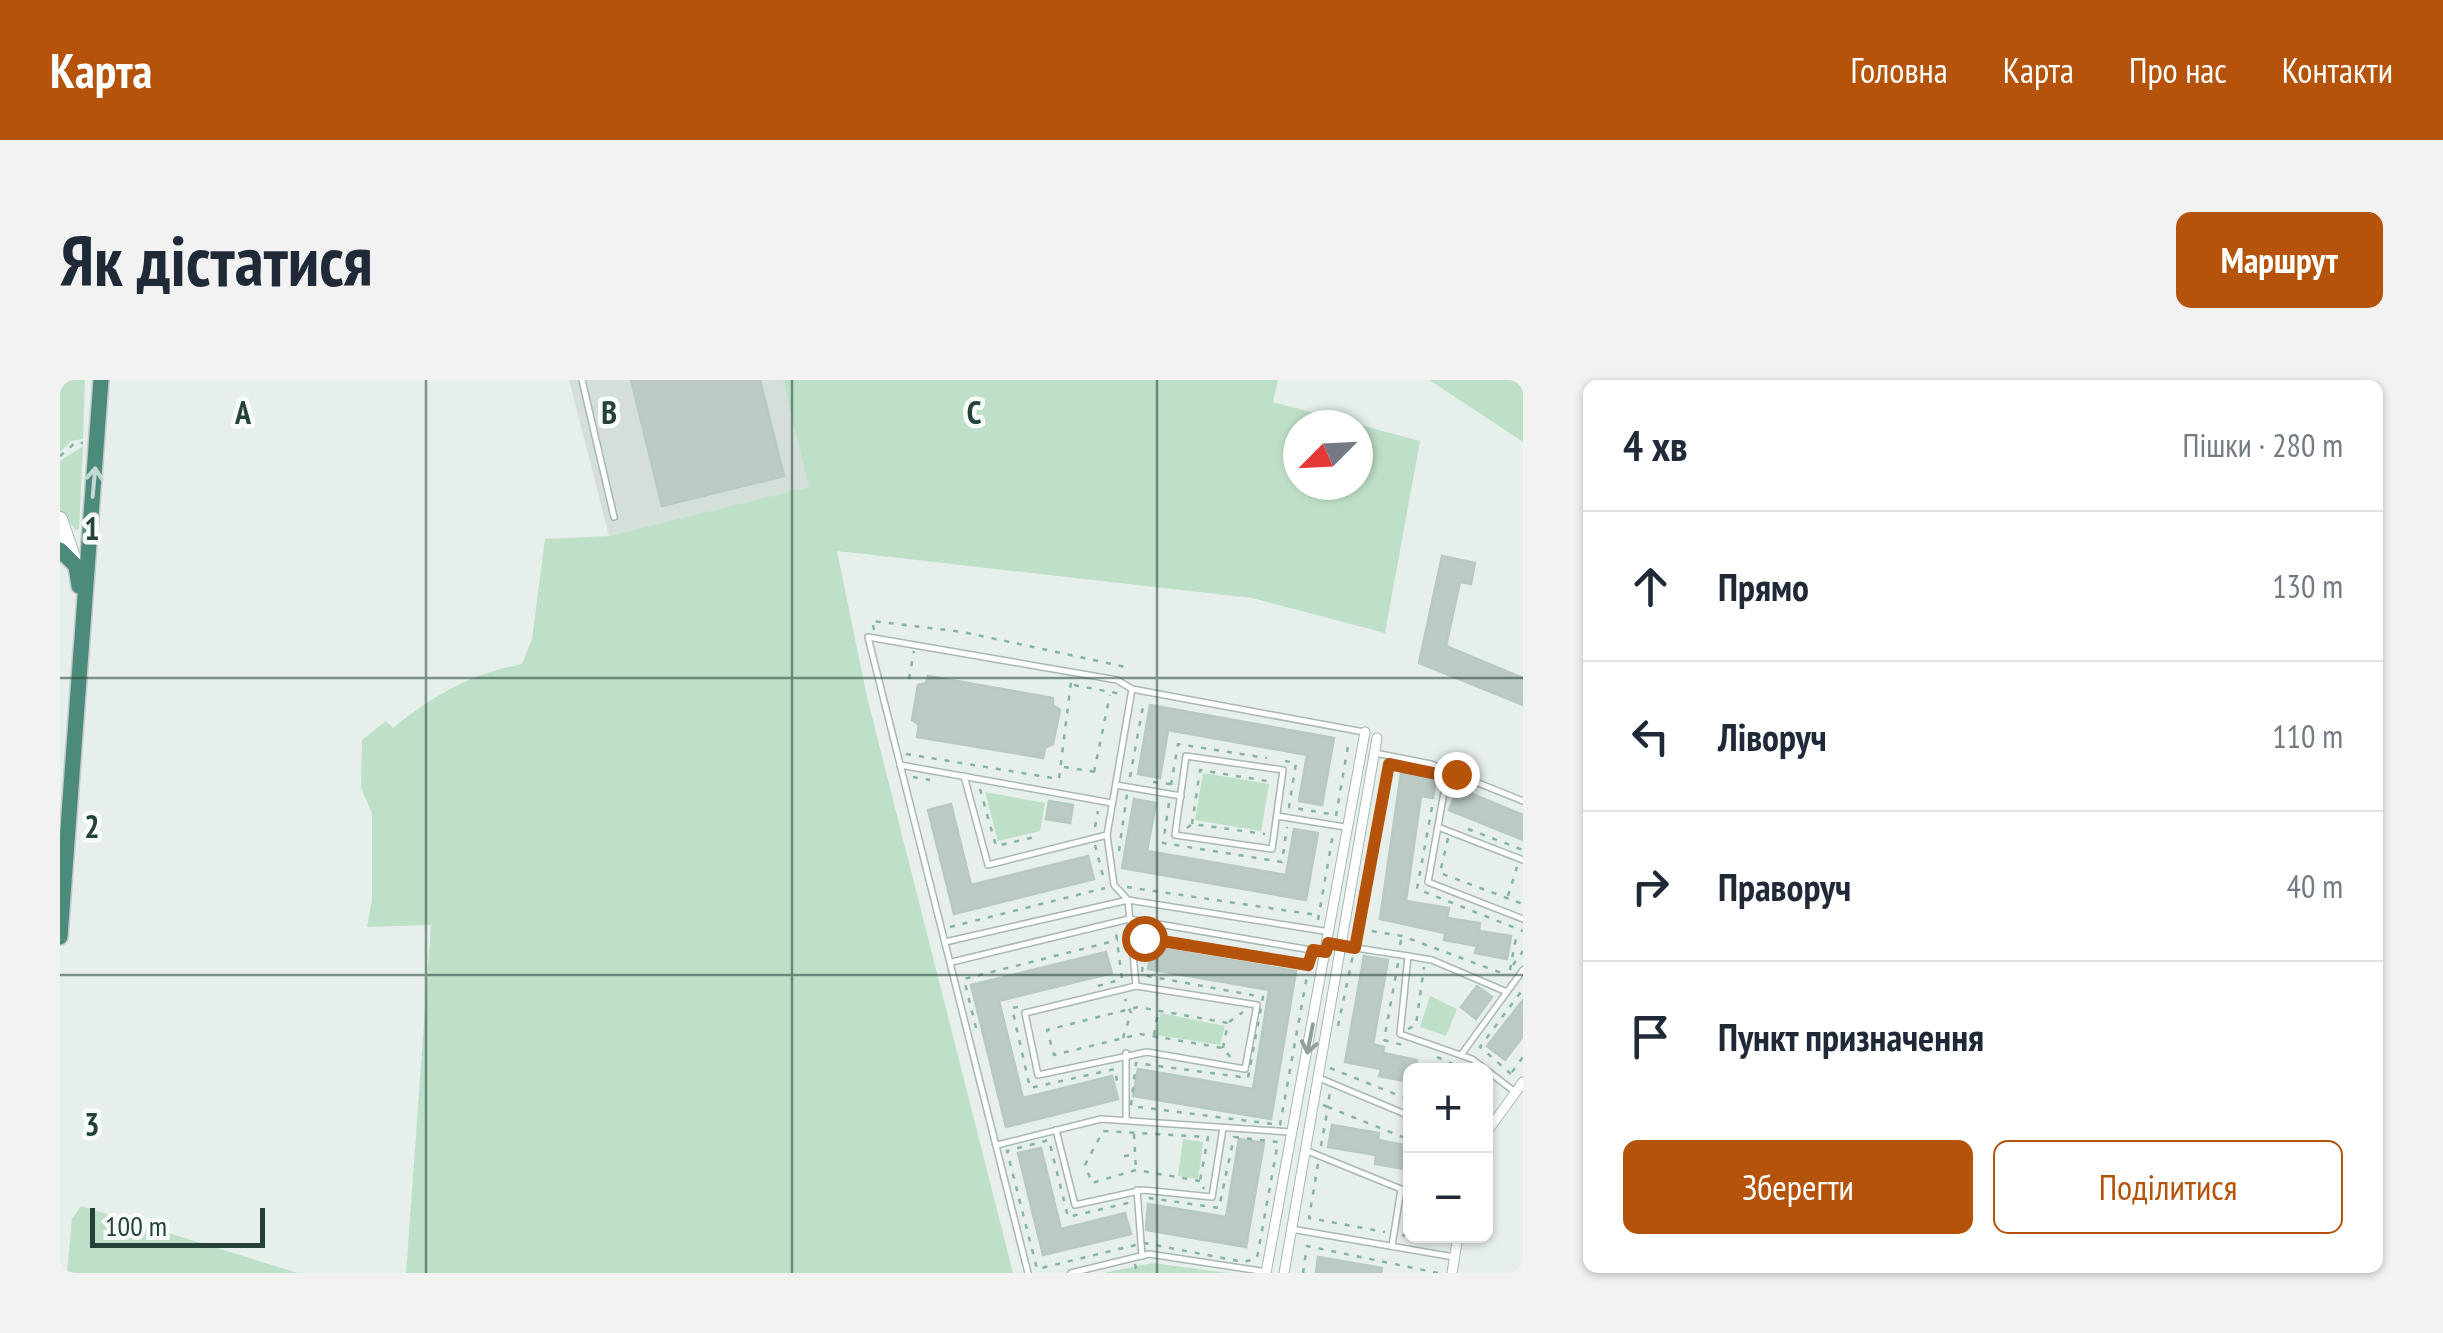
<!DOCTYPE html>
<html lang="uk">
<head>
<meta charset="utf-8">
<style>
  :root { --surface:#fff; --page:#f2f2f3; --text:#1f2937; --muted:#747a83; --line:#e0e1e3; --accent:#b45309 }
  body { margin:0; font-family:"PT Sans Narrow",sans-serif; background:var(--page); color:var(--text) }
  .controls { position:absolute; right:30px; bottom:30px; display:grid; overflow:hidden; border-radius:15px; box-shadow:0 2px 8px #0004 }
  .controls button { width:90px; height:90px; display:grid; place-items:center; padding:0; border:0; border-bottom:2px solid var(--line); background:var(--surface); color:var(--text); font:50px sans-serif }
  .compass { position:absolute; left:1223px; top:30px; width:90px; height:90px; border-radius:50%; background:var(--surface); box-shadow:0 2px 8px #0004; rotate:246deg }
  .scale { position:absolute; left:30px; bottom:25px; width:175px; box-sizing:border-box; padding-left:10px; border:5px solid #24423a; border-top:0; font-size:28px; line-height:35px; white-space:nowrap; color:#24423a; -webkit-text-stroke:8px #f7fbf9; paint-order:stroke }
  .stop { position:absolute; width:30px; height:30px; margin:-22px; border:8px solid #b45309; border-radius:50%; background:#fff }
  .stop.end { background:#b45309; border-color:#fff; box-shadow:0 2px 10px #0008 }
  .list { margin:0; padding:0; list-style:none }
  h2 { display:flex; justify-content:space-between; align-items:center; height:130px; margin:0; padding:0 40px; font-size:42px }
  h2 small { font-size:32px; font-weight:400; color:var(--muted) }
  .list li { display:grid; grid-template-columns:65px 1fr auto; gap:30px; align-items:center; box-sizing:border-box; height:150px; padding:0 40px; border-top:2px solid var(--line) }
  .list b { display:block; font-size:38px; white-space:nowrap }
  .list em { font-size:32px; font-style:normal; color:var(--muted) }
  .actions { display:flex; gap:20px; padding:30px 40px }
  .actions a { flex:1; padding:22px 0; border:2px solid var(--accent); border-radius:15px; text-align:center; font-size:35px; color:var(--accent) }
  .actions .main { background:var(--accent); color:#fff }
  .icon { flex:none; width:55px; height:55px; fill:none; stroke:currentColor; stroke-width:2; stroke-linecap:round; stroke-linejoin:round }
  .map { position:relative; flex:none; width:1463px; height:893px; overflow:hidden; border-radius:15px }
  header { display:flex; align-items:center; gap:60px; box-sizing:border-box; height:140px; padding:0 50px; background:var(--accent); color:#fff }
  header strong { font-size:48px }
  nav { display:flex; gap:55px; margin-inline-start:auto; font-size:35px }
  .intro { display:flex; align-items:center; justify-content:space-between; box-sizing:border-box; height:240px; padding:0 60px }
  h1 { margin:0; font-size:70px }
  .button { padding:25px 45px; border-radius:15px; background:var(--accent); color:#fff; font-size:35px; font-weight:700 }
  main { display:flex; gap:60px; padding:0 60px }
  aside { flex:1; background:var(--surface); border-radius:15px; box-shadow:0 2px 8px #0004 }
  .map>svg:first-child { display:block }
  .built { fill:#d4dfda }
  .green { fill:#bfe0c8; fill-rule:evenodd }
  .building { fill:#bbcac4; stroke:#b8c9c2; stroke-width:2.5 }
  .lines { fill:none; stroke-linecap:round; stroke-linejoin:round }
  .service-casing { stroke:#a8b8b2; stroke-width:8 }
  .minor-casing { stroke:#a8b8b2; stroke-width:11 }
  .secondary-casing { stroke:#a4bbb3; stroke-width:16 }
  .trunk-casing { stroke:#c2cac8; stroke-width:18 }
  .path { stroke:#86b3a5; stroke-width:2.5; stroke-dasharray:5 8; stroke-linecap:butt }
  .service { stroke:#fff; stroke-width:5 }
  .minor { stroke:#fff; stroke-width:9 }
  .secondary { stroke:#fff; stroke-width:14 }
  .trunk { stroke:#4c8a7c; stroke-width:15 }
  .oneway { stroke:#c4d9d4 }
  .oneway2 { stroke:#92a09c }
  .route { stroke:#b45309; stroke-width:12 }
  .grid { fill:none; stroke:#24423a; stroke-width:2.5; stroke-opacity:0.55 }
  .grid-label { font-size:32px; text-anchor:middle; font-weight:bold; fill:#24423a; stroke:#f7fbf9; stroke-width:9; stroke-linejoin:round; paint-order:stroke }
</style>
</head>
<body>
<header>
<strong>Карта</strong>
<nav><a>Головна</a><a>Карта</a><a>Про нас</a><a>Контакти</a></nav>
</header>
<div class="intro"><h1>Як дістатися</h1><a class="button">Маршрут</a></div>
<main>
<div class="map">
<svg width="1463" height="893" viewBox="0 0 1463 893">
  <rect width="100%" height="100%" fill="#e6efeb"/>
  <path class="built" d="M509 0H734L760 105 549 156Z"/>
  <g class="green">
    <path d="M0 0H25L23 59 11 61 0 72Z"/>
    <path d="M723 0H1218L1213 22 1360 61 1325 253 1192 218 777 171 807 317 953 893H346L371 545 307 547 312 520V433L301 408 302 360 326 341 333 348C372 316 412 293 462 284L472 259 485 159 549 156 749 107ZM1238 45H1298V105H1238Z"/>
    <path d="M1463 0V62L1371 1V0Z"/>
    <path d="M23 66 19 148 16 150 0 130V81Z"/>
    <path d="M1143 393 1209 404 1201 451 1135 440Z"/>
    <path d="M925 412 985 423 980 451 938 461Z"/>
    <path d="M1370 616 1397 629 1386 656 1360 647Z"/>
    <path d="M1100 633 1165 646 1160 665 1097 655Z"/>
    <path d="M1123 759 1143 762 1138 799 1118 796Z"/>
    <path d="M21 826 238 893H7L12 839Z"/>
    <path d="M1092 883 1168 893H1043Z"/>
  </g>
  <g class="building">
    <path d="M571 0H700L724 96 602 126Z"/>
    <path d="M1382 176 1415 183 1411 204 1400 202 1386 266 1463 298V325L1359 283Z"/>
    <path d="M868 296 993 318V325L1000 330 993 364 985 368 983 378 857 357 859 345 852 340 858 305 866 303Z"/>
    <path d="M1090 325 1274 358 1262 425 1239 421 1247 375 1108 350 1100 398 1078 394Z"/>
    <path d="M1341 393 1376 398 1373 418 1361 416 1346 521 1389 528 1387 538 1420 543 1419 551 1451 556 1447 579 1415 573 1417 566 1384 560 1385 553 1320 539Z"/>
    <path d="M1398 408 1463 435V460L1389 430Z"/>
    <path d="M1074 419 1096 423 1087 471 1226 495 1234 449 1258 453 1246 520 1062 488Z"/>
    <path d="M989 421 1013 425 1010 443 986 439Z"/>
    <path d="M891 424 911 505 1028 476 1034 499 894 534 868 430Z"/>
    <path d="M1092 567 1236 591 1211 739 1073 716 1078 689 1193 709 1209 610 1088 589Z"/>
    <path d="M1046 572 1052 593 939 621 963 718 1052 696 1058 719 946 747 911 605Z"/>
    <path d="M1304 576 1328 580 1313 664 1324 667 1323 673 1357 680 1350 702 1319 696 1321 689 1285 682Z"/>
    <path d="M1417 606 1432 617 1416 639 1401 627Z"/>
    <path d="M1463 620V656L1445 680 1427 666Z"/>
    <path d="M1272 745 1319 753 1318 760 1350 766V790L1315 784 1316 775 1268 767Z"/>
    <path d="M1179 759 1204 763 1186 867 1086 850 1088 824 1166 837Z"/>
    <path d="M981 768 1001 849 1065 833 1071 854 983 875 958 773Z"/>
    <path d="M1258 877 1322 888 1321 893H1256Z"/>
  </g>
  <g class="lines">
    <defs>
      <g id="service">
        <path d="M522 0 554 137"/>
        <path d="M1072 309 1047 455 1054 505 1068 520 1076 606"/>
        <path d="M1315 373 1371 384 1463 421"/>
        <path d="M1126 376 1223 390 1212 469 1115 455Z"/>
        <path d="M840 385 1052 423"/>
        <path d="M1388 390 1368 502 1463 539"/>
        <path d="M904 396 928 485 1047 455"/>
        <path d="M1056 405 1121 416"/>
        <path d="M1217 436 1285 447"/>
        <path d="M1378 447 1463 480"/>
        <path d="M885 562 1068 520 1270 552"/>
        <path d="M1283 566 1348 576 1340 654 1412 679 1455 712"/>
        <path d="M1348 576 1372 580 1447 612"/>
        <path d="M892 582 1069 539 1263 572"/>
        <path d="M1076 606 1197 625 1185 689 1087 672 978 695 965 633Z"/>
        <path d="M1066 673V740"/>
        <path d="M1401 675 1463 590"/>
        <path d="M1259 698 1350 736"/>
        <path d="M996 750 1015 825 1083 810 1152 817 1163 748"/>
        <path d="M937 765 1041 739 1230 752"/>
        <path d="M1245 770 1341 809 1332 866"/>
        <path d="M1077 810 1082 876"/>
        <path d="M1231 849 1394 877"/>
        <path d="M968 893 808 257 1057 300 1072 309 1304 352"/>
        <path d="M1011 893 1089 874 1207 892"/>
      </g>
      <g id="minor">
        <path d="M1426 753 1463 702"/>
        <path d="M1206 893 1305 352"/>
        <path d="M1224 893 1317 358"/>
        <path d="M1392 893 1398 856"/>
      </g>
      <path id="secondary" d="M0 139 16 186"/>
      <g id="trunk">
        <path d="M0 170 16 186 19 206"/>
        <path d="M0 557 41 0"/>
      </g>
    </defs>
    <use href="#service" class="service-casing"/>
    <use href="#minor" class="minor-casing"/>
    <use href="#secondary" class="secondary-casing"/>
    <use href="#trunk" class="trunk-casing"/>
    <g class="path">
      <path d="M0 76 16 62 23 63"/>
      <path d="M814 250 812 241 903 252 1066 287"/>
      <path d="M849 299 854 271"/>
      <path d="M1014 305 1061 314"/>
      <path d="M846 374 999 399 1011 302"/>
      <path d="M1225 381 1236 383 1229 427 1276 435"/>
      <path d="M1004 387 1042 393"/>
      <path d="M1034 392 1050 315"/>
      <path d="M853 397 870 400"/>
      <path d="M1070 397 1084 321"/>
      <path d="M1093 402 1110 404"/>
      <path d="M1111 405 1118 364 1207 378"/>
      <path d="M920 409 936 466 979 456"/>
      <path d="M1109 423 1103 463 1222 482 1227 447"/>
      <path d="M1372 427 1357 509 1463 551"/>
      <path d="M1276 436 1289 360"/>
      <path d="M1132 444 1140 390 1213 402"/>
      <path d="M1035 447 1038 431"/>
      <path d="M1127 448 1132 444 1205 454"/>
      <path d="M1408 449 1463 470"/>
      <path d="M1388 458 1380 493 1463 524"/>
      <path d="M1035 465 1043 496"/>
      <path d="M1059 471 1067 414"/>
      <path d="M1067 507 1257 535"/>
      <path d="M1448 516 1457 487"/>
      <path d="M1258 540 1273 454"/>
      <path d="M890 547 1045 508"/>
      <path d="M1299 549 1342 556 1447 595"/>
      <path d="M1084 557 1249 585 1220 745 1071 726 1076 683 1188 698 1203 617 1082 595Z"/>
      <path d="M1297 558 1329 384"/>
      <path d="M1340 565 1342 556"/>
      <path d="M1338 583 1324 660 1346 666"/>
      <path d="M1453 585 1463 571"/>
      <path d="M1450 590 1457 552"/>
      <path d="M1038 606 1062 599 1056 553"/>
      <path d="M958 627 952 628 970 708 1055 689 1057 702"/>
      <path d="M1169 642 1183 632"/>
      <path d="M1278 646 1293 575"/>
      <path d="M916 648 904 599 1058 560"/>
      <path d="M1348 649 1356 645 1364 587"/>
      <path d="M1094 655 1098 633"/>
      <path d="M1063 658 1071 633 1065 619"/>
      <path d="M1163 668 1168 643 1078 627 987 650 994 675 1080 654 1163 668 1172 679"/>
      <path d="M1377 677 1408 691"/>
      <path d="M1270 688 1350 720"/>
      <path d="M1452 692 1463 677"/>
      <path d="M1451 694 1420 667 1463 609"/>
      <path d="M1263 725 1268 727 1270 710"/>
      <path d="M1074 754 1076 790"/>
      <path d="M1174 757 1218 762 1197 878 1184 882 1084 863 977 889 947 771 989 760 1008 837 1089 818 1159 828Z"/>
      <path d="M1261 766 1268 727 1350 760"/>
      <path d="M1064 776 1073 775"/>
      <path d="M1258 784 1249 838 1325 852"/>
      <path d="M1140 801 1076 790 1032 803 1025 785 1043 751 1148 757 1140 801 1144 809"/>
      <path d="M1342 855 1383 861 1384 856"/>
      <path d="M1075 884 1077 893"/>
      <path d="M1243 893 1247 866 1378 893"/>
    </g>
    <use href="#service" class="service"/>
    <use href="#minor" class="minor"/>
    <use href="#secondary" class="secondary"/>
    <use href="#trunk" class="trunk"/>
  </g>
  <defs><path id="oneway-shaft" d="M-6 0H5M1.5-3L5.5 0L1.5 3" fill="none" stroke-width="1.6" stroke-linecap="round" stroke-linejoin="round" transform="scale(2.5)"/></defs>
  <use class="oneway" href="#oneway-shaft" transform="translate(34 102) rotate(-85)"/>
  <use class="oneway2" href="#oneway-shaft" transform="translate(1250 659) rotate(101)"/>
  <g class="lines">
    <path class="route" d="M1084 558 1248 585 1253 570 1266 572 1268 563 1295 568 1329 384 1387 396 1388 390 1396 394"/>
  </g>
  <path class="grid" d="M366 0V893M732 0V893M1097 0V893M0 298H1463M0 595H1463"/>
  <g class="grid-label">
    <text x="183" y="44">A</text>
    <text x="549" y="44">B</text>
    <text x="914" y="44">C</text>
    <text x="32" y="160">1</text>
    <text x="32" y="458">2</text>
    <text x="32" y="756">3</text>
  </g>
</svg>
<div class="controls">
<button>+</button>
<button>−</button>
</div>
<svg class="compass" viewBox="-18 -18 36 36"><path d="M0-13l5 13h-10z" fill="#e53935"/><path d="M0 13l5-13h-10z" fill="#747a83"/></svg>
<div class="scale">100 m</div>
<div class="stop" style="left:1084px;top:558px"></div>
<div class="stop end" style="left:1396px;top:394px"></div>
</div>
<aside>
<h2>4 хв<small>Пішки · 280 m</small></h2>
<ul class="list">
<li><svg class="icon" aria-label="ahead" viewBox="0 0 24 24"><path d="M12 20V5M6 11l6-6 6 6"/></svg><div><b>Прямо</b></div><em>130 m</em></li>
<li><svg class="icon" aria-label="left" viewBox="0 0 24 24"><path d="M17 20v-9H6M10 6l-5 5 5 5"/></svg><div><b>Ліворуч</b></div><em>110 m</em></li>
<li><svg class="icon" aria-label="right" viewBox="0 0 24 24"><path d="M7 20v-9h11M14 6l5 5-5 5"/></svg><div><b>Праворуч</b></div><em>40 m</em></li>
<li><svg class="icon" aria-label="arrive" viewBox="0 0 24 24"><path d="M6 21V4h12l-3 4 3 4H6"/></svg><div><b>Пункт призначення</b></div></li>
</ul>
<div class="actions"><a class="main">Зберегти</a><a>Поділитися</a></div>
</aside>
</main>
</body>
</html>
